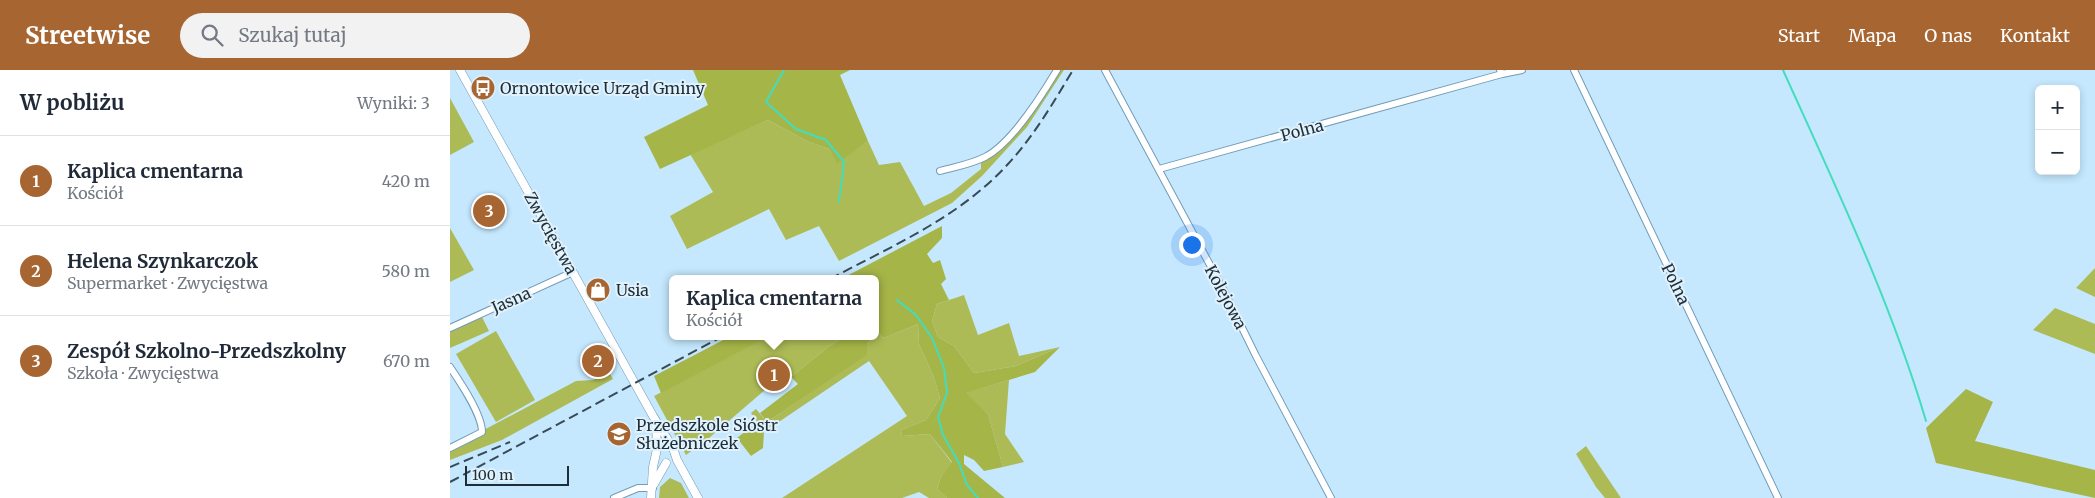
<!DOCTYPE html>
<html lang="pl">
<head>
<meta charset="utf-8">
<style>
  :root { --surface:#fff; --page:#f2f2f3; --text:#1f2937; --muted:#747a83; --line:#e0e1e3; --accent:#a76532 }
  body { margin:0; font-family:Merriweather,serif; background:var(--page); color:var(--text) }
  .controls { position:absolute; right:15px; top:15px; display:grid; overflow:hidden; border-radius:8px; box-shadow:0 2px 8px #0003 }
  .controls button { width:45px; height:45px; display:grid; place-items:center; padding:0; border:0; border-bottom:1px solid var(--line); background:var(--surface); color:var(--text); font:25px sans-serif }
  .scale { position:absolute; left:15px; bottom:12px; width:104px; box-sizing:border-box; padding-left:5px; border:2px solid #1d2e38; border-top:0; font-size:14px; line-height:18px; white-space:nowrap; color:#1d2e38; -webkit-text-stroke:4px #e1f2fd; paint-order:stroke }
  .you { position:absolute; left:741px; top:174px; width:18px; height:18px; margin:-12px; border:4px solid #fff; border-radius:50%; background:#1a73e8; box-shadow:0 0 0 8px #1a73e833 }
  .badge { display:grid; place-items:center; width:32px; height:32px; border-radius:50%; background:var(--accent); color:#fff; font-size:16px; font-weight:700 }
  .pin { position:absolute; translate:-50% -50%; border:2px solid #fff; box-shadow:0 1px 5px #0006 }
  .popup { position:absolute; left:219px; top:205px; width:210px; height:65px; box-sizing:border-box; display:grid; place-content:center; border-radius:8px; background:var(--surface); filter:drop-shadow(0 1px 4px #0005); font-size:16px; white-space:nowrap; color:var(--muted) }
  .popup b { font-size:19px; color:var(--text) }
  .popup::after { content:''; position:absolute; left:50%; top:100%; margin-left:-10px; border:10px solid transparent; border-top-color:var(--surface) }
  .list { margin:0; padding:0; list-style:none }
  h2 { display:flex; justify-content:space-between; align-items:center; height:65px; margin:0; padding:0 20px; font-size:21px }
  h2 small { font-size:16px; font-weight:400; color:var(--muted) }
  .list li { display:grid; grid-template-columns:32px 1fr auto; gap:15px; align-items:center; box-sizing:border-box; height:90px; padding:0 20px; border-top:1px solid var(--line) }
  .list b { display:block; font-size:19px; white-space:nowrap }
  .list p { margin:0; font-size:16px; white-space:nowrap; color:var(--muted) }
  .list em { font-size:16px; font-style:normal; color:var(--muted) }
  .icon { flex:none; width:28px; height:28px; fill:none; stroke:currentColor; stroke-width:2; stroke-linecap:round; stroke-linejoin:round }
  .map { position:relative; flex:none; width:1645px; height:428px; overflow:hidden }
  header { display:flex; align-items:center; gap:30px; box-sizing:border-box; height:70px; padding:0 25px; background:var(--accent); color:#fff }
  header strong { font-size:24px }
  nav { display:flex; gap:28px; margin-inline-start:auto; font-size:18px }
  .search { width:350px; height:45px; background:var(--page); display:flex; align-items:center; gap:12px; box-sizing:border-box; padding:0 18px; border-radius:28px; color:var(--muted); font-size:19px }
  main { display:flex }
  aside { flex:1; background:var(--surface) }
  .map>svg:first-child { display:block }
  .green { fill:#adbb56 }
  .forest { fill:#a6b548 }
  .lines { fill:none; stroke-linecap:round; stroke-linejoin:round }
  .stream { stroke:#43ddbd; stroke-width:2 }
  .minor-casing { stroke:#729bb5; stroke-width:8 }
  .tertiary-casing { stroke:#729bb5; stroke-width:9 }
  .minor { stroke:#fff; stroke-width:6 }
  .tertiary { stroke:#fff; stroke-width:8 }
  .rail { stroke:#374a56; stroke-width:2; stroke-dasharray:10 5; stroke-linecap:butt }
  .labels { text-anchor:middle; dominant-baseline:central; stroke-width:4; stroke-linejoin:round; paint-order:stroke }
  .poi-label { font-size:16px; fill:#1d2e38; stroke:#e1f2fd; text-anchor:start }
  .street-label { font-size:16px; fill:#1d2e38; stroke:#e1f2fd }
</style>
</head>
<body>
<header>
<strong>Streetwise</strong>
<div class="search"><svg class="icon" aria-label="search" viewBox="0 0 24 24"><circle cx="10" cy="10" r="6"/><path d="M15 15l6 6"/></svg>Szukaj tutaj</div>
<nav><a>Start</a><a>Mapa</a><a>O nas</a><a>Kontakt</a></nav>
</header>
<main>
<aside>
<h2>W pobliżu<small>Wyniki: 3</small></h2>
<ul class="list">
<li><span class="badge">1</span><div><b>Kaplica cmentarna</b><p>Kościół</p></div><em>420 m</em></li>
<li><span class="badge">2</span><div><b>Helena Szynkarczok</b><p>Supermarket · Zwycięstwa</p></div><em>580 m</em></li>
<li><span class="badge">3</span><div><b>Zespół Szkolno-Przedszkolny</b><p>Szkoła · Zwycięstwa</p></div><em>670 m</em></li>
</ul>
</aside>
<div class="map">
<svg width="1645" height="428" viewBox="0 0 1645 428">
  <rect width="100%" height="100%" fill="#c5e8fe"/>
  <g class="green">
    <path d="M607 0H614L577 57 532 106 502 133 389 191 369 156 336 170 319 139 237 179 220 146 263 122 240 84 318 50 359 72 379 79 387 93 418 71 429 95 450 92 474 136 501 123 531 99V92L571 52Z"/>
    <path d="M0 28 24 72 0 85Z"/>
    <path d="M0 158 24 200 0 212Z"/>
    <path d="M1645 198V227L1626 218Z"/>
    <path d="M514 225 528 265 559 253 569 286 610 277 566 296 524 303 504 276 488 267 482 251 487 234Z"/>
    <path d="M1605 238 1645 254V284L1583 260Z"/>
    <path d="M32 247 39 261 0 278V262Z"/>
    <path d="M468 254 469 274 483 305 490 328 476 350 451 360 452 366 480 364 502 393 491 407 487 419 497 428H479L469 422 452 428H332L457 346 419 291 314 362 301 343 306 339 317 352 416 285 417 274 427 263 434 268Z"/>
    <path d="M46 261 85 330 46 352 6 284Z"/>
    <path d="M320 266H396L378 277 341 307 338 304 326 315 323 313 259 368 236 385 204 326Z"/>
    <path d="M159 302 163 309 52 370 0 390V378L126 311 143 310Z"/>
    <path d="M559 310 555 364 574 392 553 397 538 344 515 323Z"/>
    <path d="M1136 376 1171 428H1155L1146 417 1126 384Z"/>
    <path d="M220 408 231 413 239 428H209L210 417Z"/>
  </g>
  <g class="forest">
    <path d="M243 0H400L390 5 418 71 387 94 379 79 359 72 318 50 210 99 194 67 258 35Z"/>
    <path d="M492 156V168L477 184 483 193 490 190 496 209 491 214 499 230 487 234 482 251 488 267 504 276 524 303 566 296 610 277 585 302 516 323 538 344 553 397 534 401 524 390 514 385V394L555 428H497L487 419 491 407 502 392 480 364 452 366 451 360 476 350 490 328 483 305 469 274 468 254 434 268 427 263 425 265V209H391Z"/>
    <path d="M281 266H320L211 323 204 306Z"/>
    <path d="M396 266H424L417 274V285L317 352 310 343 348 314 341 307 378 277Z"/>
    <path d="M1516 319 1543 332 1525 371 1645 400V428L1486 393 1476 358Z"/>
    <path d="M307 352 314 362 313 378 301 386 287 368Z"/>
  </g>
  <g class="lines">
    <g class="stream">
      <path d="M334 0 316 32 346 59 376 70 394 92 389 132"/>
      <path d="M1333 0C1385 115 1440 230 1476 351"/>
      <path d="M447 230 466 245 482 268 494 298 497 323 488 347 493 365 509 393 517 415 528 428"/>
    </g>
    <defs>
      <g id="minor">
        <path d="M655 0 774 221 806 286 881 428"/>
        <path d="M1050 0 1052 4 1072 0"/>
        <path d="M1124 0 1328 428"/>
        <path d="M709 99 1052 4"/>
        <path d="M490 101C504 97 522 94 535 87 561 74 592 25 607 0"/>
        <path d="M0 258 123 202"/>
        <path d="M0 297C10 312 32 344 32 362L0 378"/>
        <path d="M164 428 188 418H203"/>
      </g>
      <g id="tertiary">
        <path d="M10 0 203 346 223 378 227 390 248 428"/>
        <path d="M204 414 216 393"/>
        <path d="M201 428 203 397 207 379 206 353"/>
      </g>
    </defs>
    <use href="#minor" class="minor-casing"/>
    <use href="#tertiary" class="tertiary-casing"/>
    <use href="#minor" class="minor"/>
    <use href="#tertiary" class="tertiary"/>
    <g class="rail">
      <path d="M380 209C442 176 510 147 558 94 584 66 603 33 623 0"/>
      <path d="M0 397 60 372"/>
      <path d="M0 412 273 266"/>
    </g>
  </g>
  <defs>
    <symbol id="bus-disc" viewBox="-11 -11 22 22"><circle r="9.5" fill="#a76532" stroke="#e1f2fd"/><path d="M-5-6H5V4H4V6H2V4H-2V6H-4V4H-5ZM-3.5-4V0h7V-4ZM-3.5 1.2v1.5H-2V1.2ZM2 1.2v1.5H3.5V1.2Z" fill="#fff"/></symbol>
    <symbol id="shop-disc" viewBox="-11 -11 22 22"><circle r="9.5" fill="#a76532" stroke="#e1f2fd"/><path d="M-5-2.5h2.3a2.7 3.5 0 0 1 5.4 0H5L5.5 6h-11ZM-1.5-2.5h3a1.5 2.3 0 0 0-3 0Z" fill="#fff"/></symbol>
    <symbol id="school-disc" viewBox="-11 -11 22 22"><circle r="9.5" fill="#a76532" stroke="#e1f2fd"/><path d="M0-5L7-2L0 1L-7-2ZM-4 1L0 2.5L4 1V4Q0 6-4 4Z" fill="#fff"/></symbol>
  </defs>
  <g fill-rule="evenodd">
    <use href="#bus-disc" x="19" y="4" width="28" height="28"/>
    <use href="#shop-disc" x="134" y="206" width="28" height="28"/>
    <use href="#school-disc" x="155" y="350" width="28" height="28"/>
  </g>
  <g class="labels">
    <g class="poi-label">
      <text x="50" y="18">Ornontowice Urząd Gminy</text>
      <text x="166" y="220">Usia</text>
      <text x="186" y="355">Przedszkole Sióstr<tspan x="186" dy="18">Służebniczek</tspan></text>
    </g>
    <g class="street-label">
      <text transform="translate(852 60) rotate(-15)">Polna</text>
      <text transform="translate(101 163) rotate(61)">Zwycięstwa</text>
      <text transform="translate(1226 214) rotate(64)">Polna</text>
      <text transform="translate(776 227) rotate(62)">Kolejowa</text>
      <text transform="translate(61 230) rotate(-24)">Jasna</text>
    </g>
  </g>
</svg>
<div class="controls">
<button>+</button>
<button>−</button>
</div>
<div class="scale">100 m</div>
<div class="you"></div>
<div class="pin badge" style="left:324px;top:305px">1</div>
<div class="popup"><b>Kaplica cmentarna</b>Kościół</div>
<div class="pin badge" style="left:148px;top:291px">2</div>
<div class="pin badge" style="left:39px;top:141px">3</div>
</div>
</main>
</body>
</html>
